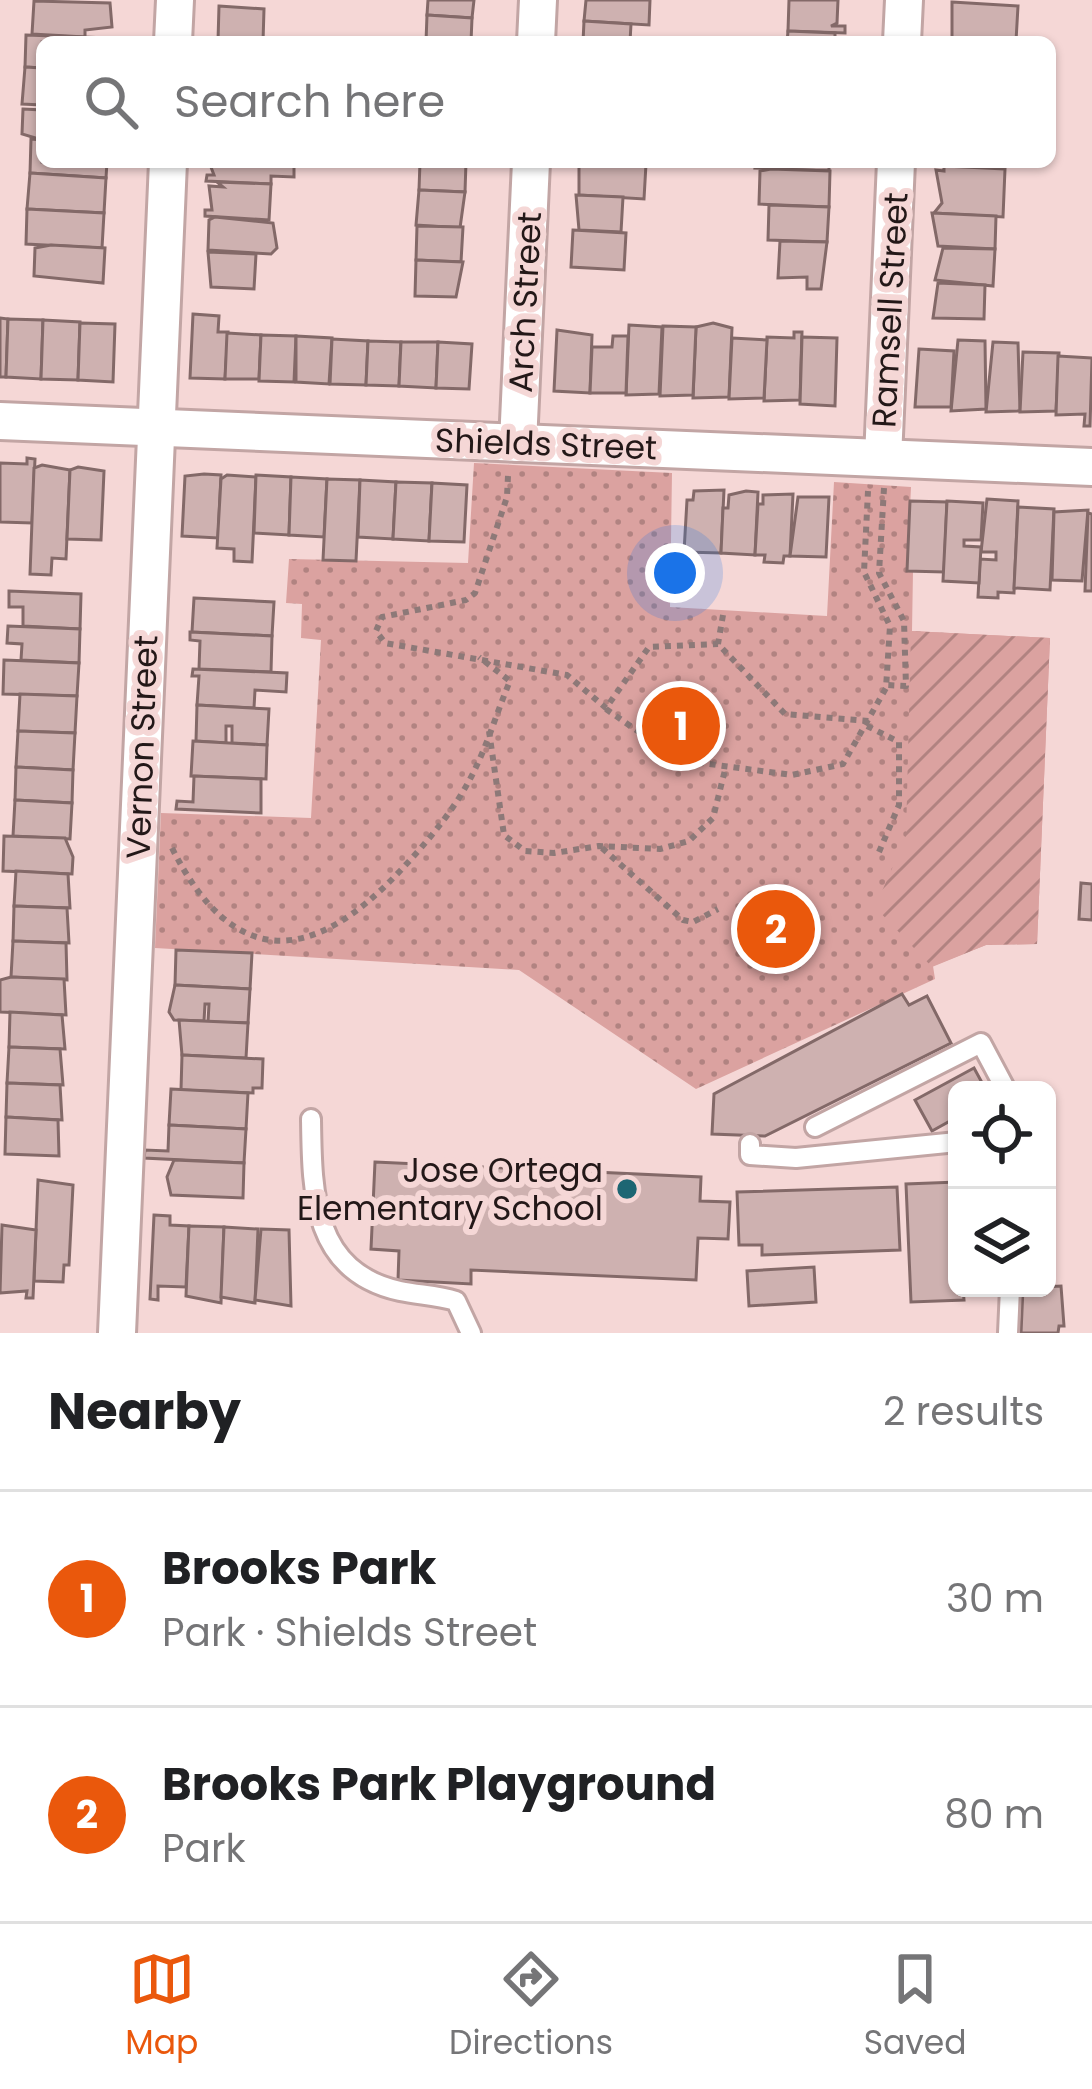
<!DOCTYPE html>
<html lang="en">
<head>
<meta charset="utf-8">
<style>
  :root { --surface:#fff; --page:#f2f2f2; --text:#202124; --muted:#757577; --line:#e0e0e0; --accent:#ea580c }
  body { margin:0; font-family:Poppins,sans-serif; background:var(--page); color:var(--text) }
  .controls { position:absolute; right:36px; bottom:36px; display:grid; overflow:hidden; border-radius:18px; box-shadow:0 3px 9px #0004 }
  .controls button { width:108px; height:108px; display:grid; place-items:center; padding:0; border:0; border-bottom:3px solid var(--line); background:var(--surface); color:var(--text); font:60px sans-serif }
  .you { position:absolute; left:675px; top:573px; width:42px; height:42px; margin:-30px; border:9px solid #fff; border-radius:50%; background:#1a73e8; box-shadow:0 0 0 18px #1a73e833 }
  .badge { display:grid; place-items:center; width:78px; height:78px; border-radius:50%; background:var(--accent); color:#fff; font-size:39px; font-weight:700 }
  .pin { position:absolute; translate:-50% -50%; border:6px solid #fff; box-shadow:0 3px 12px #0006 }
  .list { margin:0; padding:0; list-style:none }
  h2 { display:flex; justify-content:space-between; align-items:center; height:156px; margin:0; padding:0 48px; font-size:51px }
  h2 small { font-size:39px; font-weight:400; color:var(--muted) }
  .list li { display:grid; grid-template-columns:78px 1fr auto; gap:36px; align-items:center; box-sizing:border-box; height:216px; padding:0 48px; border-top:3px solid var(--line) }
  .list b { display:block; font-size:45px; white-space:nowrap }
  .list p { margin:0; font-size:39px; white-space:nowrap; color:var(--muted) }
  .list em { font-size:39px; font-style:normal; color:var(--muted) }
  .icon { flex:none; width:66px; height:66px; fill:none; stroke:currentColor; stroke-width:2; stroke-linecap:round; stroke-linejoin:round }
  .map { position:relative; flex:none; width:1092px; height:1333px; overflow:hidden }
  .search { position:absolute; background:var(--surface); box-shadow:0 3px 9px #0004; left:36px; right:36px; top:36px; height:132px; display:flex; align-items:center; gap:30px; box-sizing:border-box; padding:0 42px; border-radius:18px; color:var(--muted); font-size:45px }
  .sheet { height:588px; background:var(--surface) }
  nav { display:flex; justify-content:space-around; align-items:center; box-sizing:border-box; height:168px; border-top:3px solid var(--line); background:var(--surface); font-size:33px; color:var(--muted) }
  nav a { display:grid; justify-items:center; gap:6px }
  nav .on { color:var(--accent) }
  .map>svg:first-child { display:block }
  .grass { fill:url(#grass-dots) }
  .garden { fill:url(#garden-furrows) }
  .building { fill:#ceb1b0; stroke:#836968; stroke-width:3 }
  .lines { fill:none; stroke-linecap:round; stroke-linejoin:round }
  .service-casing { stroke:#c2a5a4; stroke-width:24 }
  .minor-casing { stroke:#c2a5a4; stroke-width:42 }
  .path { stroke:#8d7978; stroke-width:6; stroke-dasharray:6 6; stroke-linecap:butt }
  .service { stroke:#fff; stroke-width:18 }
  .minor { stroke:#fff; stroke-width:36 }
  .poi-dot { fill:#1d6673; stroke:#f5d7d6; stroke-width:4.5 }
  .labels { text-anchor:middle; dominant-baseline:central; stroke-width:12; stroke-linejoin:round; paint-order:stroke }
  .street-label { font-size:33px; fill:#231818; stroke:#f5d7d6 }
  .poi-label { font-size:33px; fill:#231818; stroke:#f5d7d6; text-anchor:end }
</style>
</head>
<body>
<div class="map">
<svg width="1092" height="1333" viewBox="0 0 1092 1333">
  <defs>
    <pattern id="grass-dots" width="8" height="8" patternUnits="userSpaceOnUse" patternTransform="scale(3)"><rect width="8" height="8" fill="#dba2a0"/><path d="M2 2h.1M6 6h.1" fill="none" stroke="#b18381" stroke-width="1.8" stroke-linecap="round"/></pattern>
    <pattern id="garden-furrows" width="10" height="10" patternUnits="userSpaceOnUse" patternTransform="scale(3)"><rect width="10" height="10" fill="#dba2a0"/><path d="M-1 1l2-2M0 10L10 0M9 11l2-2" fill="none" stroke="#b18381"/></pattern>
  </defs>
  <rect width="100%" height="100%" fill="#f5d7d6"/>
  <path class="grass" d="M474 463 672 473 670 607 827 616 834 482 911 487 907 570 913 571 912 631 1050 638 1037 944 986 945 933 966 935 979 696 1089 519 970 155 948 161 813 311 818 321 640 301 638 302 604 286 603 289 559 468 563Z"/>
  <path class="garden" d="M911 631 1050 638 1037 944 986 945 932 967 875 907 906 837Z"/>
  <g class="building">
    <path d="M428 0H474L472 18 427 15Z"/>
    <path d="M586 0H650L649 25 584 21Z"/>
    <path d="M789 0H838L837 23 831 26H845V33L788 31Z"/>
    <path d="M34 1 110 3 112 27 85 30V37L32 34Z"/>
    <path d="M952 2 1018 6 1016 41 952 38Z"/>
    <path d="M219 6 264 9 263 42 218 41Z"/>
    <path d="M427 15 472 18 471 42H426Z"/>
    <path d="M584 21 631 24 630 42H583Z"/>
    <path d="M788 31 835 33V42H787Z"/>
    <path d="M26 35 109 38 112 42H42V68L25 67Z"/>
    <path d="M25 67 42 68V105L22 104Z"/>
    <path d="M23 109 42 110V140L22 134Z"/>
    <path d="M31 139 42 140V162H107L106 178 30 173Z"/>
    <path d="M209 162H294V177L271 176V184L206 181 207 175H214Z"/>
    <path d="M420 162H466L465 192 419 190Z"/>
    <path d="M579 162 646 164 644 199 579 195Z"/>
    <path d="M756 162H829V171L755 168Z"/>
    <path d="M944 166 1005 169 1003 217 934 213 942 203 936 170 944 171Z"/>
    <path d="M771 169 830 171 829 207 759 204 760 171Z"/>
    <path d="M30 173 106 178 104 213 27 209Z"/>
    <path d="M217 182 271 184 269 220 205 216V210H212L209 186 223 187Z"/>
    <path d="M419 190 465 192 460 228 416 225Z"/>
    <path d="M576 195 623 197 621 232 579 230Z"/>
    <path d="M769 205 829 207 827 242 768 240Z"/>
    <path d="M27 209 104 213 102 248 26 244Z"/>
    <path d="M932 213 996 216 995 249 938 246Z"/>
    <path d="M215 217 273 223 277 248 271 254 208 250 209 220Z"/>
    <path d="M417 226 463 227 461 262 416 260Z"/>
    <path d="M573 230 626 233 624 270 571 267Z"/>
    <path d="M780 241 827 242 821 289H807V277L778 278Z"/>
    <path d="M51 245 105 248 103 283 34 276 35 248Z"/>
    <path d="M943 248 995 249 993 286 935 280Z"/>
    <path d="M208 252 256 254 254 289 211 287Z"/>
    <path d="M416 260 463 262 456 297 415 296Z"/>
    <path d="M938 283 985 285 984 319 933 318Z"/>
    <path d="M193 314 219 316 218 332H228L225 379 190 378Z"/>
    <path d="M0 318 8 319 6 377H0Z"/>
    <path d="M8 319 43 320 41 379 6 377Z"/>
    <path d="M43 320 80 322 78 380 41 379Z"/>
    <path d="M80 323 115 324 113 382 78 380Z"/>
    <path d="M713 323 732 328 729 397 693 398 696 327Z"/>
    <path d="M629 325 662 327 659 394 626 395Z"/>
    <path d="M663 326 696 327 693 395 660 396Z"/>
    <path d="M557 330 592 335 590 393 554 391Z"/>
    <path d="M794 332H802L800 400 764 401 767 337 794 338Z"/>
    <path d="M227 333 261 335 259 379H225Z"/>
    <path d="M261 335 296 336 294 382 259 381Z"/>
    <path d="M296 336 332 338 329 384 296 382Z"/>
    <path d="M613 336H628L626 393H590L592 347H612Z"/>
    <path d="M802 337 837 338 835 406 800 404Z"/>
    <path d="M732 338 767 340 764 398 729 399Z"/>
    <path d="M332 339 368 341 366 385 330 384Z"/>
    <path d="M958 340 985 341 986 409 951 411Z"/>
    <path d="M368 341 401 342 399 386 366 385Z"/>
    <path d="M401 342H438L436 388 399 386Z"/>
    <path d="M438 342 472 344 469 389 436 388Z"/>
    <path d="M993 342 1018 343 1020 411 986 412Z"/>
    <path d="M919 349 954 351 951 407H915Z"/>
    <path d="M1023 352 1059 353 1056 411 1020 412Z"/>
    <path d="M1058 356 1092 358 1090 426H1084L1085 414 1056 415Z"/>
    <path d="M27 458 35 459 32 523 0 522V463L27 464Z"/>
    <path d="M42 465 70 470 66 559 52 558 51 575 30 574 34 468Z"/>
    <path d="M78 467 104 471 101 540 67 539 70 470Z"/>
    <path d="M204 474 221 475 218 538 182 536 185 476Z"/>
    <path d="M227 475 256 477 252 562 234 561V549L217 548 221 479Z"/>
    <path d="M256 475 291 477 289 535 254 533Z"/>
    <path d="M291 477 327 479 324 537 289 535Z"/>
    <path d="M327 479 360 480 356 561 323 560Z"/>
    <path d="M360 480 396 482 393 539 358 537Z"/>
    <path d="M396 482 432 483 429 541 393 539Z"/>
    <path d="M432 483 467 485 464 542 429 541Z"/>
    <path d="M724 490 721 553 684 552 687 500H693L694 491Z"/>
    <path d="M746 491 758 492 755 555 721 553 723 508H728L729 495Z"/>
    <path d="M793 494 790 556H784L783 563 764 562 765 555H755L758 504H763V495Z"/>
    <path d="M798 497H829L826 557 790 556Z"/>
    <path d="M987 499 1018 501 1014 593 998 592V598L978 597 980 559 996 560V552H981Z"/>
    <path d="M910 501 947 502 944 572 907 571Z"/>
    <path d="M947 501 983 503 981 540H964V546L981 547 979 583 943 581Z"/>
    <path d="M1018 507 1054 509 1050 590 1014 588Z"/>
    <path d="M1088 510 1082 581 1052 580 1054 512Z"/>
    <path d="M1088 513 1092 514V591H1085Z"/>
    <path d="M9 591 81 594 80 629 23 626V607H9Z"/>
    <path d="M194 598 274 602 272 636 192 632Z"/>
    <path d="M8 626 80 629 79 663 21 660 22 644 7 643Z"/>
    <path d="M190 632 272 636 271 672 199 669 200 641 190 640Z"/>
    <path d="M4 660 79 663 77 696 3 694Z"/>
    <path d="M193 669 287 673 286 692 255 690 254 708 197 705 199 676H192Z"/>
    <path d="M20 694 77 696 75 733 18 731Z"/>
    <path d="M197 705 269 709 267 745 232 743V726H226V743L196 741Z"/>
    <path d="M18 731 75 733 73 770 16 767Z"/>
    <path d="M193 741 267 745 266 779 191 776Z"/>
    <path d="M16 767 73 770 72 803 15 800Z"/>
    <path d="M194 776 261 779V813L176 809 177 801 193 802Z"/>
    <path d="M15 800 72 803 70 839 13 836Z"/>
    <path d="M4 836 65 838 73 857 72 874 3 871Z"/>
    <path d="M16 871 68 874 70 908 14 906Z"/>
    <path d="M1081 883 1092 884V920L1079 919Z"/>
    <path d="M14 906 67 908 69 943 13 941Z"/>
    <path d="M13 941 66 943 67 980 11 977Z"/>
    <path d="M176 950 252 953 250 989 175 985Z"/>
    <path d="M11 977 64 979 66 1015 0 1012V980Z"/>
    <path d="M175 985 250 989 248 1023 208 1022 209 1004H205L204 1021 174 1020 169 1012Z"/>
    <path d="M902 994 909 1005 927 996 951 1043 765 1136 712 1134 714 1094Z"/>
    <path d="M10 1012 62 1015 65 1049 9 1047Z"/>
    <path d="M179 1020 248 1023 246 1058 182 1055Z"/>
    <path d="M9 1047 60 1049 63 1085 7 1083Z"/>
    <path d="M182 1055 263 1059 262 1088H253V1093L181 1090Z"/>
    <path d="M974 1068 986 1090H957V1117L932 1131 915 1100Z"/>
    <path d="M7 1083 60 1085 62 1120 6 1117Z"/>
    <path d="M171 1089 248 1093 246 1129 169 1125Z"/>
    <path d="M6 1117 58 1120 59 1156 5 1154Z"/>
    <path d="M169 1125 246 1129 244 1163 144 1158 145 1150 168 1151Z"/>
    <path d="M174 1160 244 1163 243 1198 171 1195 167 1177Z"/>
    <path d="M375 1162 701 1177 700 1201 730 1202 728 1239 698 1238 696 1280 471 1270V1284L398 1280 399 1251 371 1249Z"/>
    <path d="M38 1180 73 1185 69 1265H64L63 1282 34 1281Z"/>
    <path d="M957 1182V1288H963L964 1300 911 1302 906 1184Z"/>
    <path d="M897 1187 900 1250 762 1255V1245H739L737 1192Z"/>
    <path d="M154 1215 170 1216V1225L189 1226 186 1287 158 1286V1300L150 1299Z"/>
    <path d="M2 1225 36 1230 33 1298H26L27 1291 0 1293Z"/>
    <path d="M189 1226 224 1227 221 1303 186 1296Z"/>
    <path d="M224 1227 258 1229 255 1303 221 1297Z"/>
    <path d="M261 1229 289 1230 291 1306 255 1300Z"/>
    <path d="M814 1267 816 1302 749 1306 747 1271Z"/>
    <path d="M1061 1286 1064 1326H1059L1058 1333H1021L1023 1288Z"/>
  </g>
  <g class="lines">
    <defs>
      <g id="service">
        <path d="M311 1119C312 1192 312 1272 400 1291 419 1295 437 1295 456 1301L471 1333"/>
        <path d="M815 1127 981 1043 1006 1090"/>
        <path d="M750 1144V1155L796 1158 957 1142"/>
        <path d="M1008 1333 1010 1288"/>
      </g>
      <g id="minor">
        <path d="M173 42 175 0"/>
        <path d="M536 42 538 0"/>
        <path d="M902 42 904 0"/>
        <path d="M0 421 1092 467"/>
        <path d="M518 443 531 162"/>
        <path d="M883 458 896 162"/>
        <path d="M117 1333 168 162"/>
      </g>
    </defs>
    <use href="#service" class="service-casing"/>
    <use href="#minor" class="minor-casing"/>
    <g class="path">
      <path d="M508 476 507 497 475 593 466 600 382 617 376 631 385 643 567 675 606 708 649 647 718 644"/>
      <path d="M884 488 879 573 904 621 906 686 886 685"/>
      <path d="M723 615 718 644 785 714 869 721"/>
      <path d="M606 709 679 760 792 775 843 764 886 688 890 626 864 572 868 491"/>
      <path d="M867 726 899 742V805L879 852"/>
      <path d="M489 731 504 835 525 851 554 853 599 846 660 849 689 841 713 818 726 766"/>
      <path d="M172 848C233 970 312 965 400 871 429 840 458 806 476 767 489 740 498 709 510 681L479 657"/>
      <path d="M602 848 683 920 693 922 718 909"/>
    </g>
    <use href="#service" class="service"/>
    <use href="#minor" class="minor"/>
  </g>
  <circle class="poi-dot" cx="627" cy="1189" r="12"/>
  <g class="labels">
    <g class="street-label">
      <text transform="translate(525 302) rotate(-87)">Arch Street</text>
      <text transform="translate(890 310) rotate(-87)">Ramsell Street</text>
      <text transform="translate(546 444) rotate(2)">Shields Street</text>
      <text transform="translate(142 747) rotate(-88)">Vernon Street</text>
    </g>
    <g class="poi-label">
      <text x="603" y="1170">Jose Ortega<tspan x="603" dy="38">Elementary School</tspan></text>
    </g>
  </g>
</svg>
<div class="controls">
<button><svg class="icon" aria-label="locate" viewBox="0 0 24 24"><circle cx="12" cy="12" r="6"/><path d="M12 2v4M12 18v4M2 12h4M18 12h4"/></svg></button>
<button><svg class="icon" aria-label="layers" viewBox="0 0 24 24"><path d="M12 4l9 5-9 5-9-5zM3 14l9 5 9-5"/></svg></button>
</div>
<div class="you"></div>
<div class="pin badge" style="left:681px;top:726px">1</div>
<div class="pin badge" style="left:776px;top:929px">2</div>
<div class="search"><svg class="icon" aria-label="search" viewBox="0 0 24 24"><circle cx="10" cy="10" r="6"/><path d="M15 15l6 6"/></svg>Search here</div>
</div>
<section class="sheet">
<h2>Nearby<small>2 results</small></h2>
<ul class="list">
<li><span class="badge">1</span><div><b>Brooks Park</b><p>Park · Shields Street</p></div><em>30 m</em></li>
<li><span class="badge">2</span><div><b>Brooks Park Playground</b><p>Park</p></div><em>80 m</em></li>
</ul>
</section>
<nav>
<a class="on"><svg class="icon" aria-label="map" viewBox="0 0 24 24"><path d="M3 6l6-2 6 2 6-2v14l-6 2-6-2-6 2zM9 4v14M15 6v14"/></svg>Map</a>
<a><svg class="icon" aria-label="directions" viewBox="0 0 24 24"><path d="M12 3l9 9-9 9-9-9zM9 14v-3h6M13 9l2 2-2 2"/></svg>Directions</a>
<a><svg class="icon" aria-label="saved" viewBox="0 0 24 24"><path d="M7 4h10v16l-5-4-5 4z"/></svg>Saved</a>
</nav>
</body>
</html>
